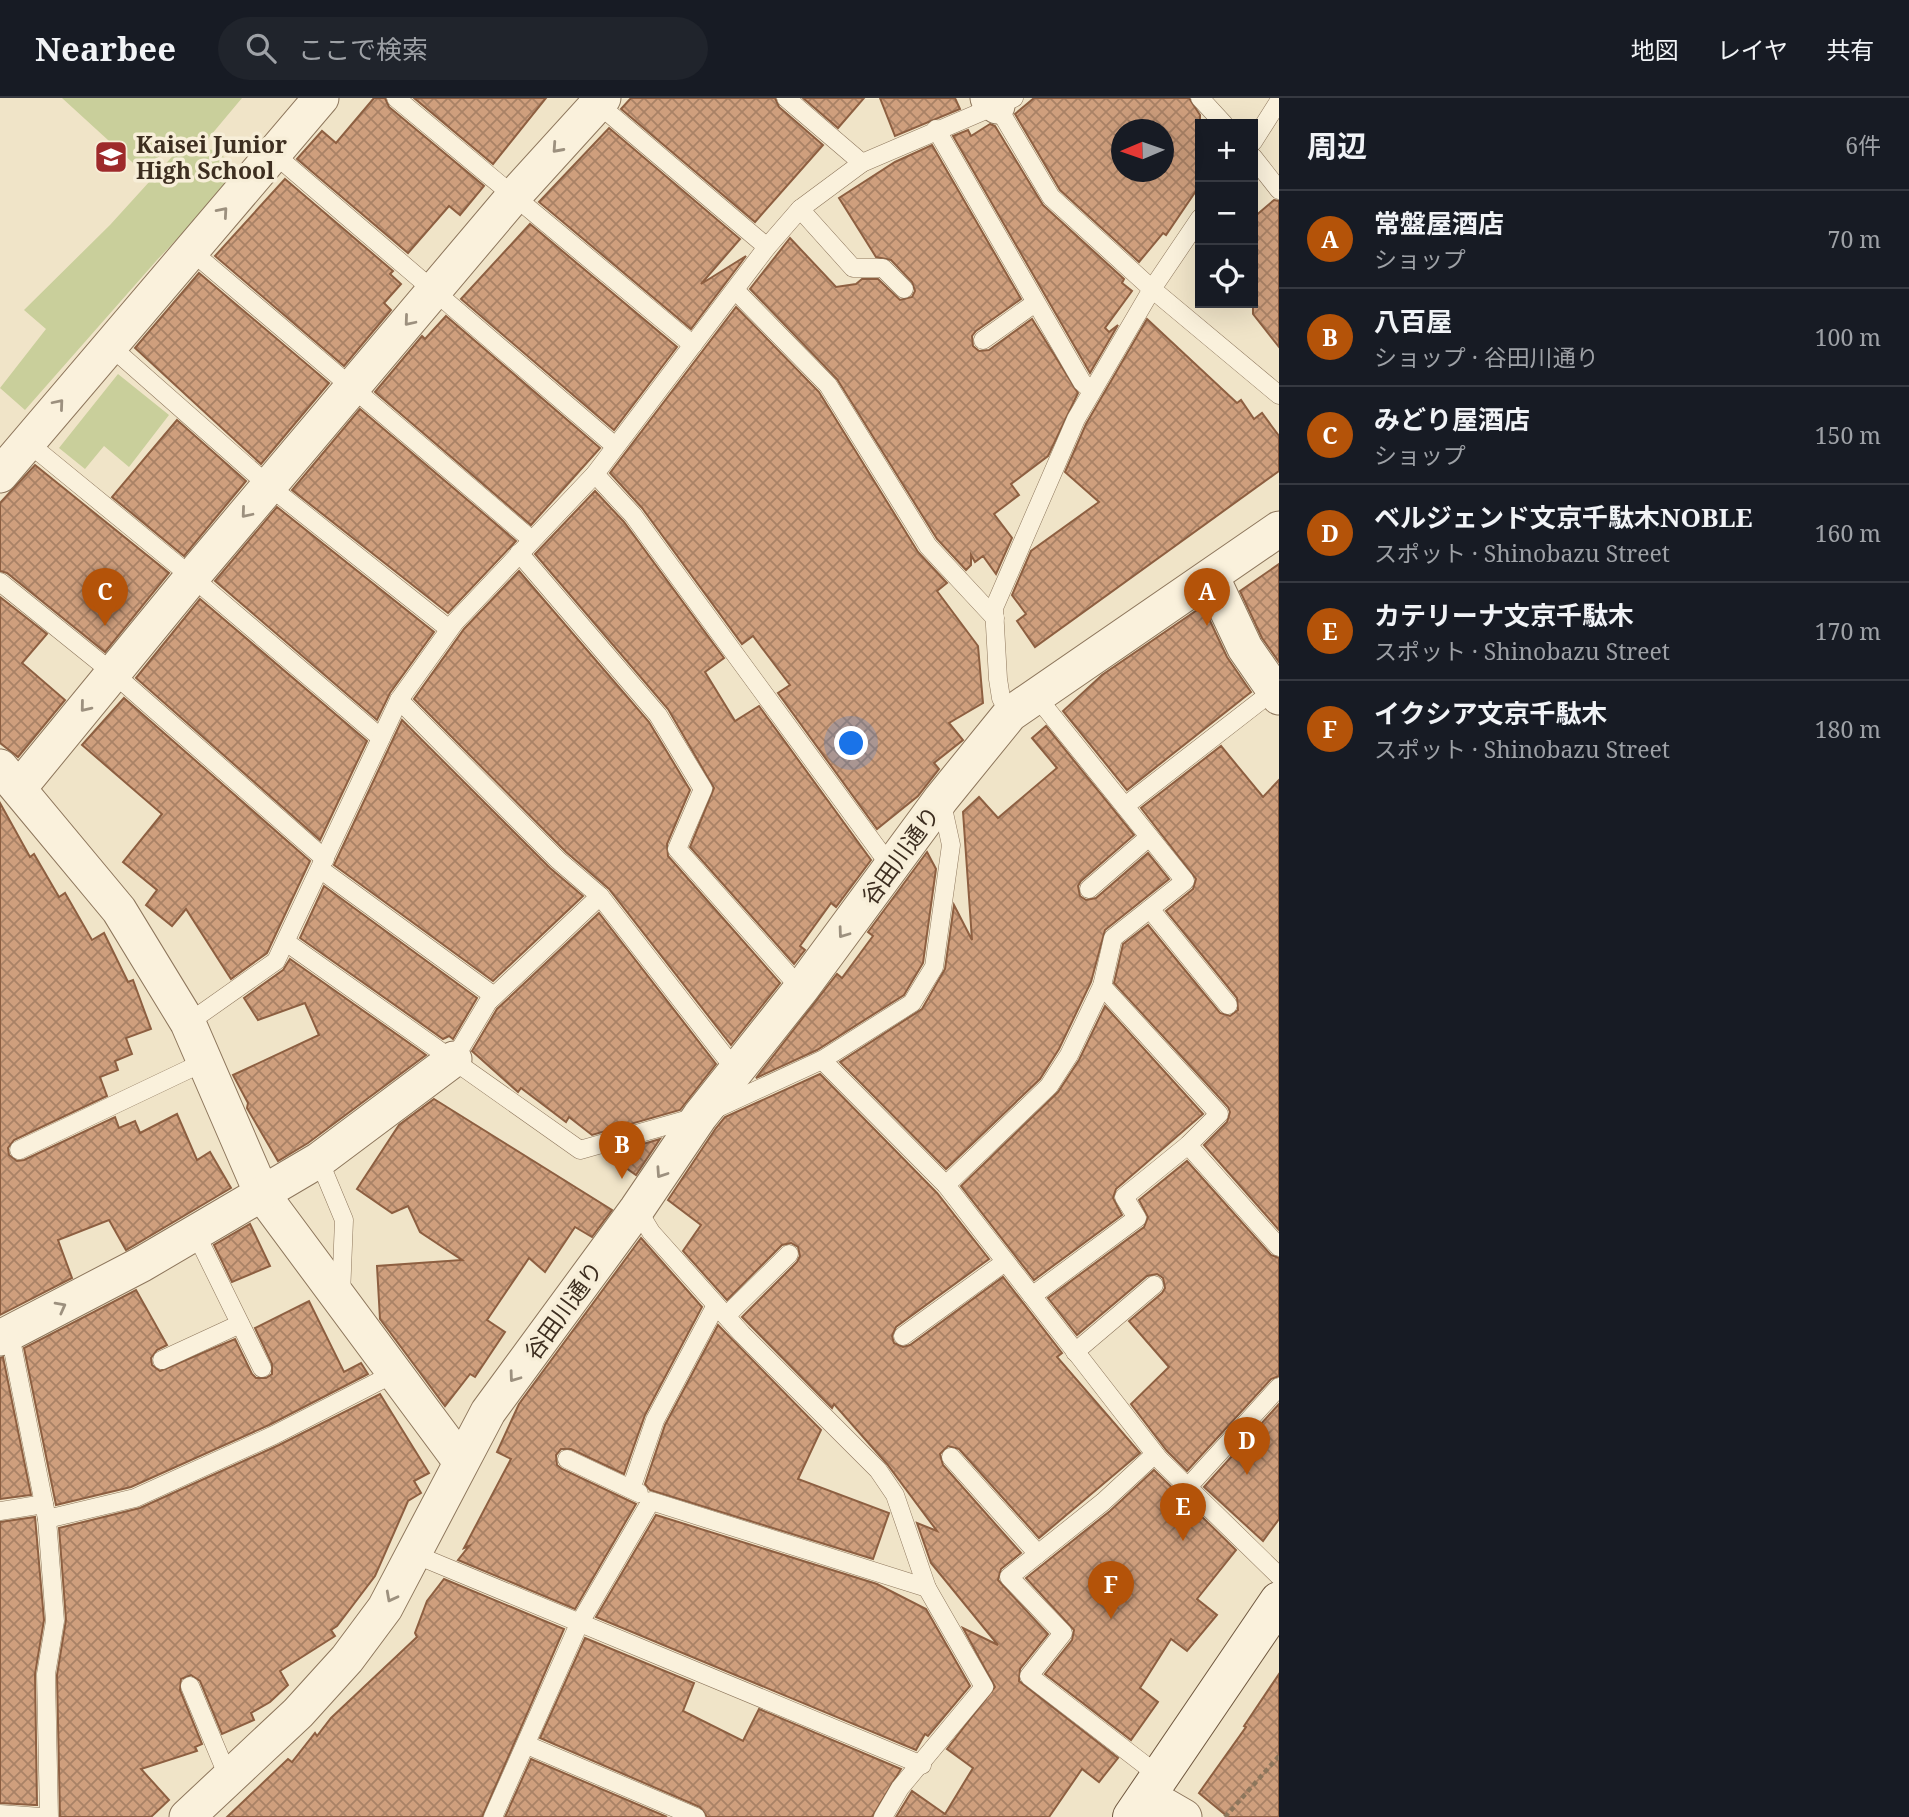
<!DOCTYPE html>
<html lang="ja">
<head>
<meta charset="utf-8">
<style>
  :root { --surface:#171b24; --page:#20242c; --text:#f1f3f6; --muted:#9ea1a6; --line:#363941; --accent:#b45309 }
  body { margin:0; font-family:"Noto Serif","Noto Sans JP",serif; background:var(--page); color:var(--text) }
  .controls { position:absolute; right:21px; top:21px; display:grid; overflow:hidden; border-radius:0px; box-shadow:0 7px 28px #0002 }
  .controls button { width:63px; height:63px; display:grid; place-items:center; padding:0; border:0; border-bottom:2px solid var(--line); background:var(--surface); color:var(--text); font:35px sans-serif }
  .compass { position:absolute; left:1111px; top:21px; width:63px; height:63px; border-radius:50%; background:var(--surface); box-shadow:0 7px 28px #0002; rotate:268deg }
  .you { position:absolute; left:852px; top:646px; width:24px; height:24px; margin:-18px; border:5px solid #fff; border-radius:50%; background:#1a73e8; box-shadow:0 0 0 10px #1a73e833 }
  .badge { display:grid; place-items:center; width:46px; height:46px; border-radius:50%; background:var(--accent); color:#fff; font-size:23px; font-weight:700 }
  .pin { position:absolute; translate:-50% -58px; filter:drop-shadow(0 2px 4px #0008) }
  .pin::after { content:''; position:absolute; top:37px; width:24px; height:21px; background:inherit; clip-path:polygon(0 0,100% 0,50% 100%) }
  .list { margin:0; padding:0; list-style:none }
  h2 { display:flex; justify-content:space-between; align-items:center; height:91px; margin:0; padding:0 28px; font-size:30px }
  h2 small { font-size:23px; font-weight:400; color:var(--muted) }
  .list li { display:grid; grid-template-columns:46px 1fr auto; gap:21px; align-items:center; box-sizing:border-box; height:98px; padding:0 28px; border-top:2px solid var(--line) }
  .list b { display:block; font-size:26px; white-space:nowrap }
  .list p { margin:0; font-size:23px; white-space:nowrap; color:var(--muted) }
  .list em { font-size:23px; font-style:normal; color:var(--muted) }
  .icon { flex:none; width:38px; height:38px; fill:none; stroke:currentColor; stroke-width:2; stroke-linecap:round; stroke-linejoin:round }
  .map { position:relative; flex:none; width:1279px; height:1719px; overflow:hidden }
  header { display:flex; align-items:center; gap:42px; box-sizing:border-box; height:98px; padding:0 35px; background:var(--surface); border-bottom:2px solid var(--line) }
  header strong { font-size:33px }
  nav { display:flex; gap:38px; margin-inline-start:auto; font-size:24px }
  .search { width:490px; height:63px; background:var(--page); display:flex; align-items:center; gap:18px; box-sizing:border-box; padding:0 24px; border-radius:38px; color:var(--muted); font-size:26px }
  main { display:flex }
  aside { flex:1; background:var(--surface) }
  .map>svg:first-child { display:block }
  .green { fill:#c9cf9b }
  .building { fill:url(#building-cross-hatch); stroke:#8d5f41; stroke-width:2; fill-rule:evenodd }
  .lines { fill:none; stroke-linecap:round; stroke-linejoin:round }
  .lane-casing { stroke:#8d765c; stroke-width:19 }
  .street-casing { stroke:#8d765c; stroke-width:37 }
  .secondary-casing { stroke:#6f573f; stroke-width:40 }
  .path { stroke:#8d765c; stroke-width:4.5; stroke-dasharray:5 3.5; stroke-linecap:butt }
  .lane { stroke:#faf1dc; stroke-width:18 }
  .street { stroke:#faf1dc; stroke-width:35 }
  .secondary { stroke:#faf1dc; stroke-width:38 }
  .oneway { stroke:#9c907e }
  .labels { text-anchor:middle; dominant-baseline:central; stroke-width:7; stroke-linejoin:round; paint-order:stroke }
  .poi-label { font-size:23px; font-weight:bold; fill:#3d2e20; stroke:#f7eed8; text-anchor:start }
  .street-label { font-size:23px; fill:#3d2e20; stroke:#f7eed8 }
</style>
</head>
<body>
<header>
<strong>Nearbee</strong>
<div class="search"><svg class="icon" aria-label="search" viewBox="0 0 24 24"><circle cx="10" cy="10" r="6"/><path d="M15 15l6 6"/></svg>ここで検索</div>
<nav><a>地図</a><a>レイヤ</a><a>共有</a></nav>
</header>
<main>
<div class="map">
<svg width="1279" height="1719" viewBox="0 0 1279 1719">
  <defs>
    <pattern id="building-cross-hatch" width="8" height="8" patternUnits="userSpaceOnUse" patternTransform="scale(1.75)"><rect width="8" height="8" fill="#cf9f7d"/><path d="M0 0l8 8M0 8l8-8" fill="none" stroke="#a98266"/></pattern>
  </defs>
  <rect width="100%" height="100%" fill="#f0e4c8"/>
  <g class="green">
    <path d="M62 0H242L206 43 176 42 143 74Z"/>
    <path d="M180 50 216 52 241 74 157 162 25 312 0 290 46 231 24 212 110 127Z"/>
    <path d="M118 276 169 317 129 369 104 348 85 371 59 350Z"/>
  </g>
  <g class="building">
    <path d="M374 0H385L389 9 484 88 460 117 449 108 408 155 297 61 322 33 336 45Z"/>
    <path d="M414 0H546L493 66Z"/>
    <path d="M631 0H775L779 9 823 47 755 124 621 11Z"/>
    <path d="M803 0H864L838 30Z"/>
    <path d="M880 0H955L960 11 895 38Z"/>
    <path d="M1034 0H1189L1200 17V87L1166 137 1163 135 1139 164 1060 92 1015 16ZM1122 32H1164V74H1122Z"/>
    <path d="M990 26 995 28 1043 107 1124 181 1122 185 1132 193 1105 230 1109 234 1118 227 1090 275 953 38 968 32 971 38Z"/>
    <path d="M609 30 740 141 701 186 746 158 691 231 539 104Z"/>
    <path d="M932 47 1021 201 976 233 972 238 973 248 979 253 989 252 1032 221 1078 295 1048 358 1011 386 1019 397 994 416 1012 440 996 476 983 458 975 464 971 457V467L966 472 937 441 837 281 750 191 790 140 836 189 856 186 862 181H878L900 202 912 199 915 193 912 184 891 162 876 159 839 100 895 64Z"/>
    <path d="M285 81 393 173 390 176 401 186 384 205 391 212 344 268 215 158Z"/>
    <path d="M1274 102 1279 103V249L1253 216V120Z"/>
    <path d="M530 126 677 249 614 332 461 201Z"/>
    <path d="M199 175 329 285 261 366 135 250Z"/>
    <path d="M736 209 819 294 918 454 947 485 937 493 978 548 983 605 949 625 963 642 934 665 939 671 918 698 877 731 778 595 790 587 753 538 742 546 642 410 610 375Z"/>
    <path d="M446 218 600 350 531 427 375 294 422 238 425 241Z"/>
    <path d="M1147 221 1237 305 1241 302 1254 321 1262 315 1279 338V373L1035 549 1017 523 1026 516 1012 497 1031 453 1099 404 1065 374 1086 326Z"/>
    <path d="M360 311 516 443 448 515 292 392Z"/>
    <path d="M177 322 246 383 184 458 112 399Z"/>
    <path d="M35 367 169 475 105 554 7 475 0 473V405Z"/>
    <path d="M595 393 624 424 724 560 705 574 735 623 759 608 871 762 836 809 831 805 800 848 805 852 794 866 690 749 714 690 668 611 535 456Z"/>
    <path d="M277 409 434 534 390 595 377 622 215 483Z"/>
    <path d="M1279 466V564L1262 540 1240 493Z"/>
    <path d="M519 473 649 624 690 692 667 746 668 758 780 885 731 947 609 791 566 754 414 601 464 531Z"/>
    <path d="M0 499 47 536 22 565 65 602 18 659 0 645Z"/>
    <path d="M200 501 367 643 320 742 136 580Z"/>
    <path d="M1203 508 1227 559 1251 594 1127 692 1063 613 1102 577Z"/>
    <path d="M124 600 310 763 267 855 231 881 186 811 172 828 146 807 157 792 123 764 162 716 82 647Z"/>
    <path d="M402 622 550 770 583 798 493 883 334 767Z"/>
    <path d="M1046 628 1134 737 1081 783 1078 788 1080 798 1086 802 1096 800 1148 755 1169 781 1105 832 1091 884 1059 951 1040 981 946 1071 840 964 922 911 945 871 954 807 972 842 963 714 979 699 998 720 1057 670 1032 640Z"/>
    <path d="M1221 648 1263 699 1279 682V1132L1204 1047 1227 1024 1230 1014 1228 1009 1114 885 1123 846 1148 827 1220 915 1230 918 1238 912 1237 900 1166 813 1193 791 1196 781 1141 710Z"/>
    <path d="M0 705 30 759 34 756 59 799 65 795 92 842 104 835 128 884 133 882 151 931 126 940 132 956 115 963 118 972 100 979 107 998 14 1042 8 1050 9 1057 17 1063 24 1062 115 1019 119 1030 135 1023 140 1035 177 1016 197 1062 210 1054 231 1090 126 1152 109 1122 58 1142 72 1180 0 1217Z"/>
    <path d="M927 754 936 771 923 865 904 897 817 952 756 980 837 876 842 880 873 838 868 834Z"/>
    <path d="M324 788 477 900 453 941 449 938 443 941 300 840Z"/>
    <path d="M599 815 716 966 680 1012 592 1037 569 1019 566 1024 521 990 518 994 472 953 497 911Z"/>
    <path d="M290 861 426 957 308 1045 278 1063 247 1010 248 1005 233 977 319 937 305 905 258 922 244 900 283 872Z"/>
    <path d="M1105 908 1203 1016 1116 1091 1113 1100 1122 1117 1034 1182 961 1088 1058 994 1079 962Z"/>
    <path d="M820 976 937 1095 989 1161 896 1229 892 1238 894 1245 903 1249 910 1247 1003 1179 1062 1255 1057 1259 1140 1355 1039 1440 959 1351 948 1348 940 1356 943 1367 1021 1455 1001 1471 998 1482 1048 1536 1020 1571 1019 1583 1118 1660 1099 1684 1082 1671 1049 1719H896L912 1693 945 1716 973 1670 947 1651 995 1589 963 1530 998 1547 931 1465 917 1425 937 1433 887 1366 834 1306 832 1310 742 1219 797 1164 800 1158 798 1149 791 1145 782 1147 727 1202 683 1153 701 1127 668 1102 716 1030 725 1019Z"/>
    <path d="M434 1001 612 1112 592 1139 575 1129 545 1174 529 1160 487 1222 505 1234 475 1279 470 1276 445 1308 380 1221 377 1168 462 1162 420 1134 408 1108 392 1115 357 1091 399 1027Z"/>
    <path d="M660 1041 636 1077 608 1057 609 1056Z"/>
    <path d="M1187 1063 1271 1157 1279 1160V1278L1271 1281 1187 1373 1167 1353 1131 1306 1169 1269 1129 1223 1162 1195 1165 1190 1163 1180 1157 1176 1147 1178 1077 1237 1048 1200 1144 1129 1148 1119 1139 1102Z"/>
    <path d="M250 1126 270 1168 232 1184 214 1147Z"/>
    <path d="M641 1140 702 1209 645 1317 624 1376 571 1351H561L556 1357 557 1367 562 1371 636 1406 575 1511 458 1462 469 1448 464 1450 511 1361 497 1354 519 1306Z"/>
    <path d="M136 1192 167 1247 157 1252 151 1260 152 1267 160 1273 235 1241 252 1276 256 1280H266L272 1276V1266L255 1230 309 1203 344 1274 361 1265 368 1276 269 1327 131 1389 56 1407 24 1250Z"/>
    <path d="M718 1227 821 1332 798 1381 889 1415 873 1461 650 1392 645 1386 665 1327Z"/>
    <path d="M3 1259 31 1397 0 1401V1260Z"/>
    <path d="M380 1296 429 1375 414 1383 421 1395 408 1403 375 1478 337 1528 331 1532 335 1538 280 1573 288 1587 270 1604 251 1615 254 1622 222 1636 200 1583 191 1577 181 1581 180 1592 202 1646 195 1649 197 1653 141 1671 169 1702 151 1719H60L57 1577 66 1522 59 1430 140 1410 279 1347Z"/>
    <path d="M1279 1306V1421L1263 1443 1204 1389Z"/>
    <path d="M1154 1372 1236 1452 1197 1501 1217 1517 1187 1553 1171 1541 1140 1590 1158 1604 1131 1642 1045 1576 1072 1542 1074 1532 1026 1480 1110 1413Z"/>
    <path d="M656 1417 877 1486 926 1511 970 1588 928 1638 925 1636 916 1652 596 1519Z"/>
    <path d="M35 1419 44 1522 35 1576 37 1707H34L0 1705V1424Z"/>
    <path d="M444 1481 564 1531 482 1719H227L288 1661 292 1664 315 1635 317 1638 331 1620 417 1539 415 1535 427 1503Z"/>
    <path d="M585 1540 694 1585 683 1613 743 1643 759 1611 901 1671 872 1719H707L700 1709 540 1640Z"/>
    <path d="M1279 1576V1719H1228L1199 1695 1246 1629 1244 1628Z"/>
    <path d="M531 1661 667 1719H505Z"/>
  </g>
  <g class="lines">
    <defs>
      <g id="lane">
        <path d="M396 0 693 247"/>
        <path d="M786 0 862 65"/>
        <path d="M1200 0 1224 26"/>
        <path d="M598 6 767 149"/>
        <path d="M997 8 1051 99 1152 191 1279 297"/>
        <path d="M936 31 1082 284 1092 293"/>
        <path d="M1253 44 1279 3"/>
        <path d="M273 55 615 348"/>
        <path d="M1253 59 1279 92"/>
        <path d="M800 111 853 170H883L904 191"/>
        <path d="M190 152 532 442"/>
        <path d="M736 193 828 287 928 448 995 520"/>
        <path d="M983 242 1035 205"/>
        <path d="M109 247 269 388 449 531"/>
        <path d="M27 344 192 479 381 640"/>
        <path d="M595 376 633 417 891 769"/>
        <path d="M519 455 658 617 703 691 677 751 801 891"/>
        <path d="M0 484 113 575 325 761"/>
        <path d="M399 602 558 762 600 798 737 974"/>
        <path d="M1010 616 1001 600 998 581 994 510 1076 321 1152 191 1200 120"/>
        <path d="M1125 708 1273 593"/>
        <path d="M320 771 494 898"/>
        <path d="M1089 791 1149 739"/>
        <path d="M1150 811 1228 907"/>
        <path d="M286 844 580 1052 700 1018 822 962 912 905 934 869 951 747 941 701"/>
        <path d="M188 925 276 863 399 602 455 524 595 376 767 149 800 111 862 65 1014 0"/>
        <path d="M454 961 488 904 600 798"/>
        <path d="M822 962 946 1087 1159 1361 1279 1478"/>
        <path d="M1188 1047 1279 1149"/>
        <path d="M19 1052 204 964"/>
        <path d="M319 1062 344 1122 341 1197"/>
        <path d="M946 1087 1049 988 1069 957 1102 888 1113 840 1185 783 1036 598"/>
        <path d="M637 1111 651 1134 742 1236 878 1372 895 1397 927 1490 984 1589 900 1690 883 1719"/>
        <path d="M195 1134 262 1270"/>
        <path d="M1032 1198 1137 1120 1124 1099 1188 1047 1219 1016 1102 888"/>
        <path d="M726 1218 789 1156"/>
        <path d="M10 1237 47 1421 55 1523 46 1576 49 1719"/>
        <path d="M903 1238 1005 1164"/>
        <path d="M1075 1254 1154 1187"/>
        <path d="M162 1262 240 1226"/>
        <path d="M1155 1356 1103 1404 1009 1479 1063 1535 1029 1578 1158 1677"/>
        <path d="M951 1359 1038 1456"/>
        <path d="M567 1361 639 1395"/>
        <path d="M1187 1390 1279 1289"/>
        <path d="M631 1391 655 1322 716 1207"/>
        <path d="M0 1413 44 1406"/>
        <path d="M47 1421 135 1400 274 1337 395 1275"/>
        <path d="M414 1456 922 1667"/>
        <path d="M190 1588 229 1681"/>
        <path d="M527 1647 696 1719"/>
        <path d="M0 1716 41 1719"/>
        <path d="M493 1719 579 1526 651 1403 927 1490"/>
      </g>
      <g id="street">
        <path d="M988 0 997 8"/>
        <path d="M0 377 321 0"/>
        <path d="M1212 480 1245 550 1279 599"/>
        <path d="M0 669 119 812 188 925 262 1096 461 1364"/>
        <path d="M19 690 192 479 513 99 603 0"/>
        <path d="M0 1240 142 1166 319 1062 454 961"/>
        <path d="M1146 1697 1184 1719"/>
        <path d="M187 1719 298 1615 347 1561 385 1510 488 1314 637 1111 700 1018 801 891 941 701 1010 616 1279 431"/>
      </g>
      <path id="secondary" d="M1132 1719 1279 1503"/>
    </defs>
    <use href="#lane" class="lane-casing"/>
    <use href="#street" class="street-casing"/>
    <use href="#secondary" class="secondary-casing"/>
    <path class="path" d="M1225 1719 1279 1658"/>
    <use href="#lane" class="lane"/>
    <use href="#street" class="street"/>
    <use href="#secondary" class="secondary"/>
  </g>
  <defs><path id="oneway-chevron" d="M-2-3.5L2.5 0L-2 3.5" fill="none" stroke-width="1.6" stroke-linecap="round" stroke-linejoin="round" transform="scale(1.75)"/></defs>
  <g class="oneway">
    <use href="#oneway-chevron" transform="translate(557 50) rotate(132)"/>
    <use href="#oneway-chevron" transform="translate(223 114) rotate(-49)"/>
    <use href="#oneway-chevron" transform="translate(409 223) rotate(130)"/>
    <use href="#oneway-chevron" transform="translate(59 306) rotate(-50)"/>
    <use href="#oneway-chevron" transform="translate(246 415) rotate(130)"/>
    <use href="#oneway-chevron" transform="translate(85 609) rotate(129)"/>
    <use href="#oneway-chevron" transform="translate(843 835) rotate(126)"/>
    <use href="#oneway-chevron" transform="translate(661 1075) rotate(124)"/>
    <use href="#oneway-chevron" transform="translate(61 1209) rotate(-28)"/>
    <use href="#oneway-chevron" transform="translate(514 1279) rotate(126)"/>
    <use href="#oneway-chevron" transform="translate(391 1499) rotate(118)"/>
  </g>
  <defs>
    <symbol id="school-square" viewBox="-11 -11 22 22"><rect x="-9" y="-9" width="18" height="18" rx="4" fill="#9e2a2b" stroke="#f7eed8"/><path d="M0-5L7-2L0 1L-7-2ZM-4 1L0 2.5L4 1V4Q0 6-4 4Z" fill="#fff"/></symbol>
  </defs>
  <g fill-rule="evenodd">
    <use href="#school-square" x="92" y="40" width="38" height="38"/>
  </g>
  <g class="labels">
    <g class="poi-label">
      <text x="136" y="46">Kaisei Junior<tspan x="136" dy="26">High School</tspan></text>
    </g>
    <g class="street-label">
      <text transform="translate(900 757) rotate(-54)">谷田川通り</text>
      <text transform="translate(563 1212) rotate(-54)">谷田川通り</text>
    </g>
  </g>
</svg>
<div class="controls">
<button>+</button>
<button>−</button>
<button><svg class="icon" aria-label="locate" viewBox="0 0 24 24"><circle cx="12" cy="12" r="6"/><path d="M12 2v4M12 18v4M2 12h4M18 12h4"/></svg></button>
</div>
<svg class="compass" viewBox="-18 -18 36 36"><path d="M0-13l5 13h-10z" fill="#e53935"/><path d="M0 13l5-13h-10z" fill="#9ea1a6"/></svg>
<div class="you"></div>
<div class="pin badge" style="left:1207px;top:528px">A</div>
<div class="pin badge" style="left:622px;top:1081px">B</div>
<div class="pin badge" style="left:105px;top:528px">C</div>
<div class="pin badge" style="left:1247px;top:1377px">D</div>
<div class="pin badge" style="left:1183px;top:1443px">E</div>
<div class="pin badge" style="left:1111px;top:1521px">F</div>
</div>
<aside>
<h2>周辺<small>6件</small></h2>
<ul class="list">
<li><span class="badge">A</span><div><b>常盤屋酒店</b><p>ショップ</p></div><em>70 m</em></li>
<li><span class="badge">B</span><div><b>八百屋</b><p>ショップ · 谷田川通り</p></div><em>100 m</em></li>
<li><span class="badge">C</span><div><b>みどり屋酒店</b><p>ショップ</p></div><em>150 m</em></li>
<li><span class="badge">D</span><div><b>ベルジェンド文京千駄木NOBLE</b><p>スポット · Shinobazu Street</p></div><em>160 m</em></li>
<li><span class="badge">E</span><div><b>カテリーナ文京千駄木</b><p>スポット · Shinobazu Street</p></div><em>170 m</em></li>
<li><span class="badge">F</span><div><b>イクシア文京千駄木</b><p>スポット · Shinobazu Street</p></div><em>180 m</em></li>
</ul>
</aside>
</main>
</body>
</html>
